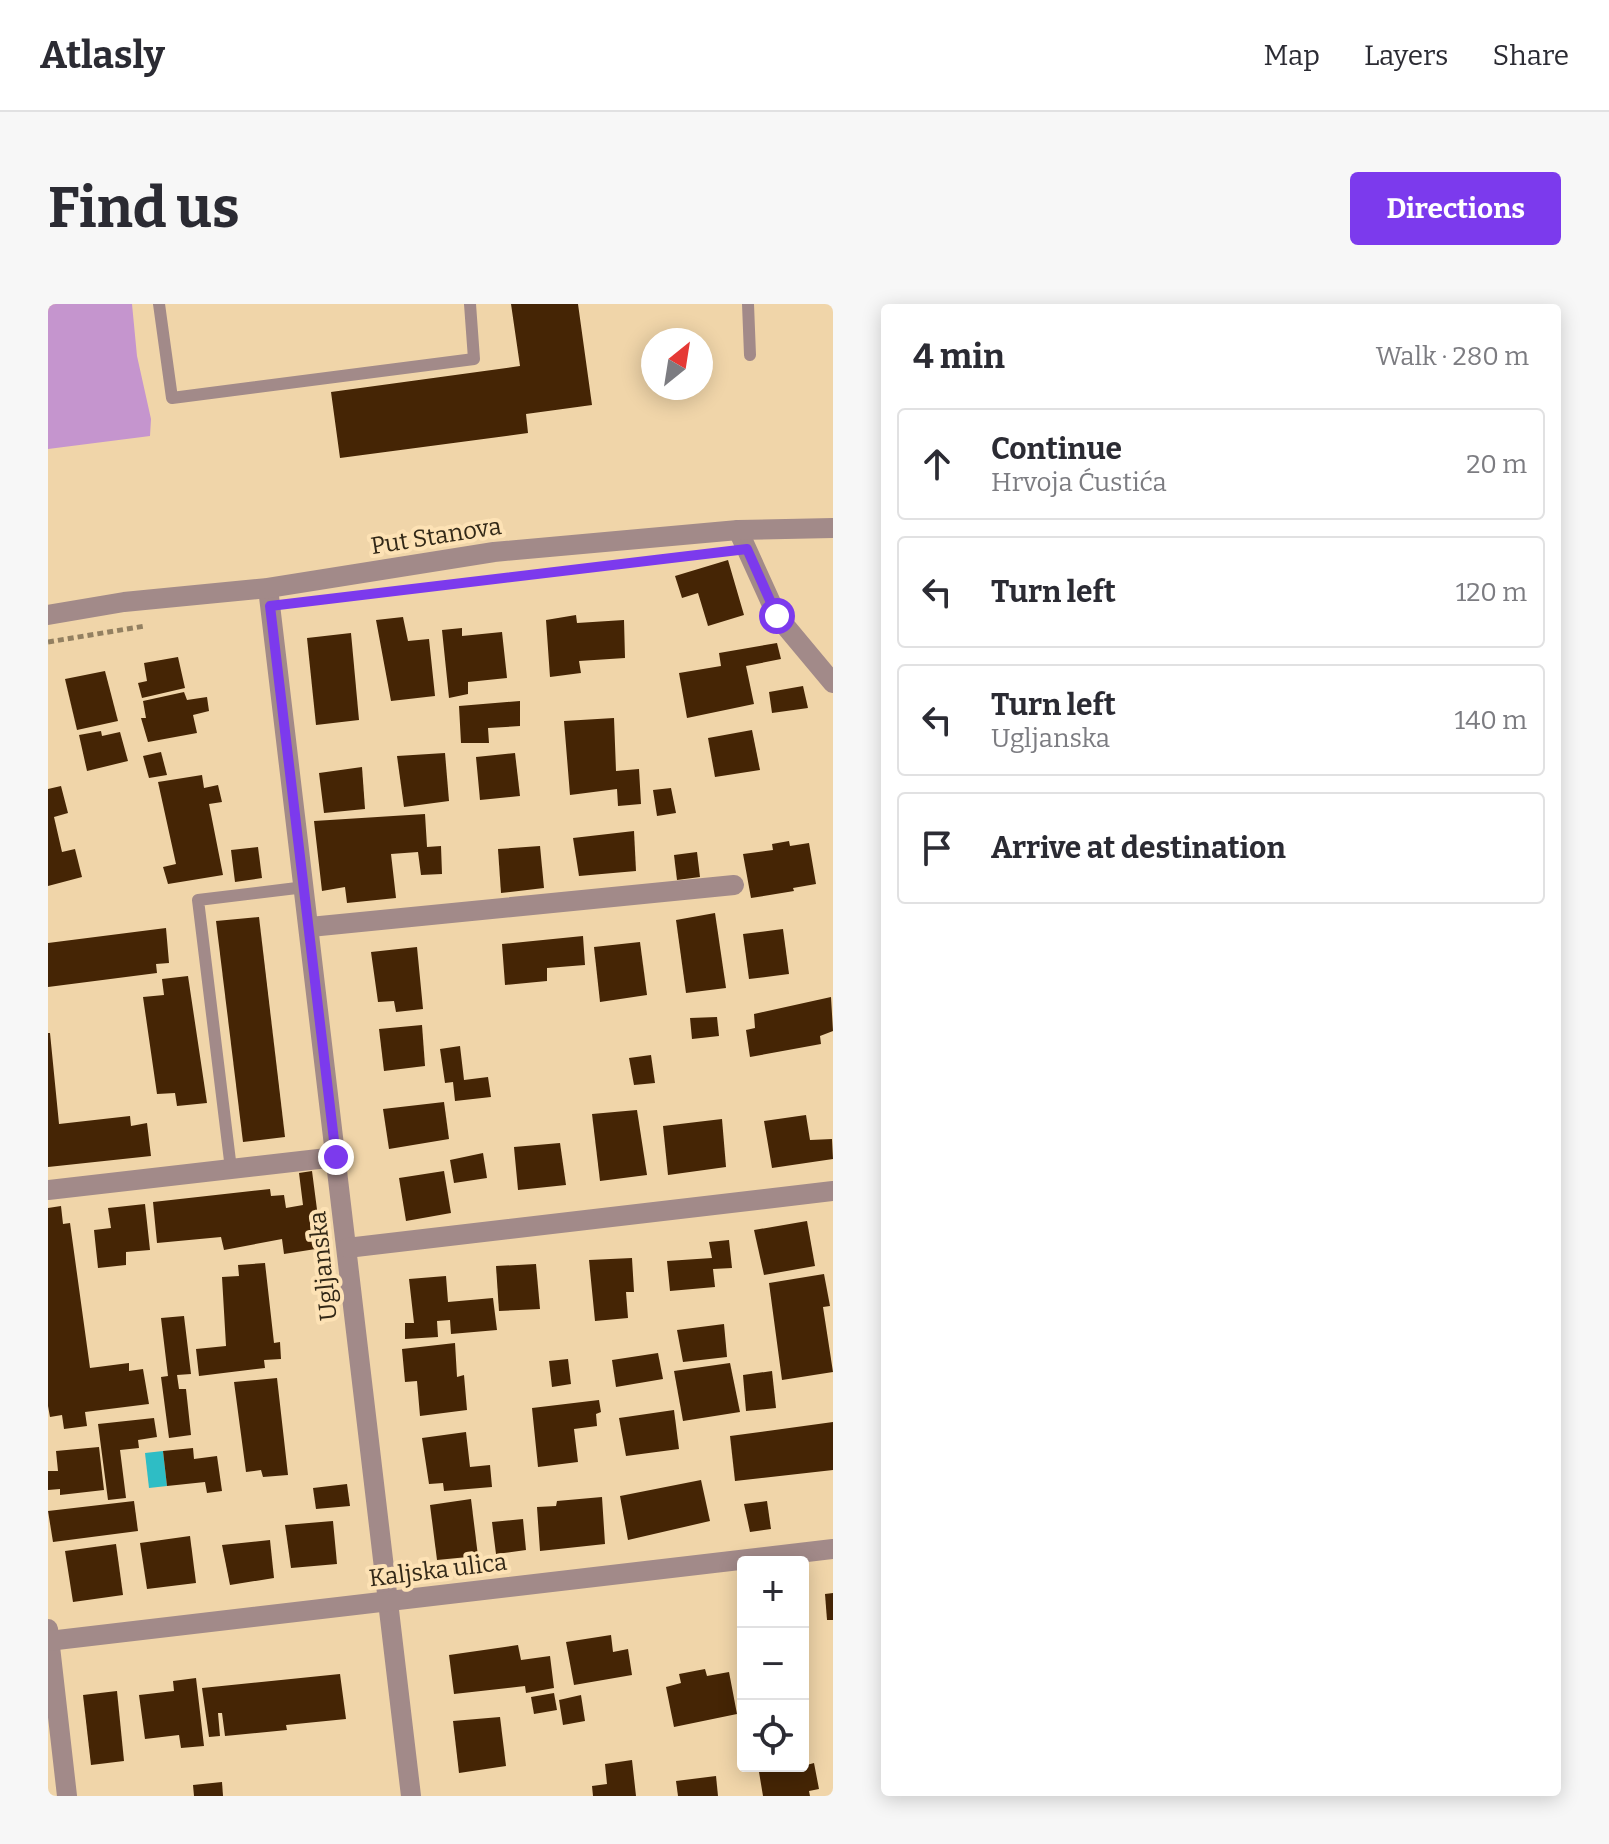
<!DOCTYPE html>
<html lang="en">
<head>
<meta charset="utf-8">
<style>
  :root { --surface:#fff; --page:#f7f7f7; --text:#2b2b33; --muted:#7c7c81; --line:#e1e1e2; --accent:#7c3aed }
  body { margin:0; font-family:Bitter,serif; background:var(--page); color:var(--text) }
  .controls { position:absolute; right:24px; bottom:24px; display:grid; overflow:hidden; border-radius:8px; box-shadow:0 4px 20px #0003 }
  .controls button { width:72px; height:72px; display:grid; place-items:center; padding:0; border:0; border-bottom:2px solid var(--line); background:var(--surface); color:var(--text); font:40px sans-serif }
  .compass { position:absolute; left:593px; top:24px; width:72px; height:72px; border-radius:50%; background:var(--surface); box-shadow:0 4px 20px #0003; rotate:30deg }
  .stop { position:absolute; width:24px; height:24px; margin:-18px; border:6px solid #7c3aed; border-radius:50%; background:#fff }
  .stop.end { background:#7c3aed; border-color:#fff; box-shadow:0 2px 8px #0008 }
  .list { margin:0; padding:0; list-style:none }
  h2 { display:flex; justify-content:space-between; align-items:center; height:104px; margin:0; padding:0 32px; font-size:34px }
  h2 small { font-size:26px; font-weight:400; color:var(--muted) }
  .list li { display:grid; grid-template-columns:52px 1fr auto; gap:24px; align-items:center; box-sizing:border-box; height:112px; margin:0 16px 16px; padding:0 16px; border:2px solid var(--line); border-radius:8px }
  .list b { display:block; font-size:30px; white-space:nowrap }
  .list p { margin:0; font-size:26px; white-space:nowrap; color:var(--muted) }
  .list em { font-size:26px; font-style:normal; color:var(--muted) }
  .icon { flex:none; width:44px; height:44px; fill:none; stroke:currentColor; stroke-width:2; stroke-linecap:round; stroke-linejoin:round }
  .map { position:relative; flex:none; width:785px; height:1492px; overflow:hidden; border-radius:8px }
  header { display:flex; align-items:center; gap:48px; box-sizing:border-box; height:112px; padding:0 40px; background:var(--surface); border-bottom:2px solid var(--line) }
  header strong { font-size:38px }
  nav { display:flex; gap:44px; margin-inline-start:auto; font-size:28px }
  .intro { display:flex; align-items:center; justify-content:space-between; box-sizing:border-box; height:192px; padding:0 48px }
  h1 { margin:0; font-size:56px }
  .button { padding:20px 36px; border-radius:8px; background:var(--accent); color:#fff; font-size:28px; font-weight:700 }
  main { display:flex; gap:48px; padding:0 48px }
  aside { flex:1; background:var(--surface); border-radius:8px; box-shadow:0 4px 20px #0003 }
  .map>svg:first-child { display:block }
  .green { fill:#c595ce }
  .water { fill:#2ebdc5 }
  .building { fill:#452505 }
  .lines { fill:none; stroke-linecap:round; stroke-linejoin:round }
  .path { stroke:#938061; stroke-width:5; stroke-dasharray:6 4; stroke-linecap:butt }
  .service { stroke:#a28a89; stroke-width:12 }
  .minor { stroke:#a28a89; stroke-width:20 }
  .route { stroke:#7c3aed; stroke-width:10 }
  .labels { text-anchor:middle; dominant-baseline:central; stroke-width:8; stroke-linejoin:round; paint-order:stroke }
  .street-label { font-size:24px; fill:#322817; stroke:#fde2b5 }
</style>
</head>
<body>
<header>
<strong>Atlasly</strong>
<nav><a>Map</a><a>Layers</a><a>Share</a></nav>
</header>
<div class="intro"><h1>Find us</h1><a class="button">Directions</a></div>
<main>
<div class="map">
<svg width="785" height="1492" viewBox="0 0 785 1492">
  <rect width="100%" height="100%" fill="#f0d5a9"/>
  <path class="green" d="M0 0H84L89 52 103 115 102 132 0 145Z"/>
  <path class="water" d="M115 1147 119 1182 101 1184 97 1149Z"/>
  <g class="building">
    <path d="M463 0H530L544 101 478 110 480 129 292 154 283 88 472 62Z"/>
    <path d="M680 256 696 311 660 322 650 289 634 294 627 272Z"/>
    <path d="M528 311 529 319 576 316 577 354 531 357 533 369 502 373 498 316Z"/>
    <path d="M355 313 360 337 381 335 387 392 343 397 328 316Z"/>
    <path d="M414 324V332L454 328 459 374 420 378V390L401 394 394 326Z"/>
    <path d="M303 329 311 416 268 421 259 334Z"/>
    <path d="M729 339 733 355 698 362 706 400 639 414 631 369 673 362 671 349Z"/>
    <path d="M130 353 137 384 94 394 90 379 99 377 96 359Z"/>
    <path d="M57 367 70 417 29 426 17 375Z"/>
    <path d="M755 382 760 404 724 409 721 388Z"/>
    <path d="M136 388 139 396 159 393 161 407 145 411 149 429 100 438 93 414H98L95 397Z"/>
    <path d="M472 397V422L440 424 441 439H413L411 402Z"/>
    <path d="M566 414 568 467 591 465 593 500 570 502 569 485 522 491 516 417Z"/>
    <path d="M704 426 712 466 667 473 660 434Z"/>
    <path d="M53 427 54 432 72 428 80 457 39 467 31 431Z"/>
    <path d="M113 448 119 471 101 474 95 452Z"/>
    <path d="M397 449 401 497 356 503 349 452Z"/>
    <path d="M467 449 472 492 432 496 428 453Z"/>
    <path d="M314 463 317 505 276 509 271 469Z"/>
    <path d="M154 471 156 484 170 481 174 498 161 500 175 571 120 580 115 563 128 560 110 478Z"/>
    <path d="M13 482 20 509 6 513 14 548 27 545 34 573 0 582V485Z"/>
    <path d="M623 484 628 509 609 512 605 486Z"/>
    <path d="M377 510 379 543 393 542 394 570 373 571 370 548 343 550 348 594 299 599 297 583 274 587 266 517Z"/>
    <path d="M586 527 588 567 531 572 525 534Z"/>
    <path d="M741 537 742 542 761 539 768 580 745 584 746 587 703 594 695 550 725 546 724 540Z"/>
    <path d="M492 542 496 584 453 589 450 545Z"/>
    <path d="M210 543 214 574 187 578 183 546Z"/>
    <path d="M649 548 652 573 629 576 626 551Z"/>
    <path d="M667 609 678 684 638 689 628 616Z"/>
    <path d="M211 613 237 833 195 838 168 617Z"/>
    <path d="M118 624 121 659 108 660 109 669 0 683V639Z"/>
    <path d="M735 625 741 670 701 675 695 630Z"/>
    <path d="M535 632 537 661 499 664V677L457 681 454 640Z"/>
    <path d="M592 638 599 691 552 698 546 643Z"/>
    <path d="M369 643 375 705 348 708 346 697 330 698 323 648Z"/>
    <path d="M140 672 159 799 129 802 127 789 109 790 95 693 116 691 114 675Z"/>
    <path d="M783 693 785 727 772 732 773 740 702 753 698 726 707 724 706 710Z"/>
    <path d="M669 713 671 732 644 735 642 714Z"/>
    <path d="M374 721 377 762 336 767 331 725Z"/>
    <path d="M0 729H2L11 820 82 812 83 822 99 819 103 852 0 863Z"/>
    <path d="M412 742 416 776 440 773 443 793 407 797 405 778 397 779 392 745Z"/>
    <path d="M603 751 607 779 586 781 581 754Z"/>
    <path d="M396 798 401 835 341 845 335 805Z"/>
    <path d="M589 806 599 871 552 877 544 810Z"/>
    <path d="M758 811 762 836 784 835 785 855 724 864 716 817Z"/>
    <path d="M674 815 678 863 620 871 615 822Z"/>
    <path d="M512 839 518 881 470 886 466 843Z"/>
    <path d="M435 849 439 874 406 879 402 856Z"/>
    <path d="M264 867 274 944 236 950 234 935 176 946 173 933 109 939 105 898 222 885 223 892 236 891 238 904 255 901 251 869Z"/>
    <path d="M396 867 403 909 358 917 351 874Z"/>
    <path d="M97 900 102 946 78 948V961L50 964 46 926 63 924 60 904Z"/>
    <path d="M13 902 15 920 22 919 42 1064 81 1059V1067L95 1065 101 1100 37 1108 39 1122 16 1125 14 1111 2 1113 0 1102V904Z"/>
    <path d="M759 917 767 962 716 971 706 926Z"/>
    <path d="M681 936 684 964 665 965 667 983 622 987 619 957 664 954 661 938Z"/>
    <path d="M584 954 586 988H578L580 1014 547 1017 541 956Z"/>
    <path d="M217 959 226 1039 232 1038 233 1055 216 1056 217 1064 151 1072 148 1045 178 1042 174 973 191 972 190 961Z"/>
    <path d="M488 960 492 1005 451 1007 448 962Z"/>
    <path d="M776 970 782 1002 775 1003 785 1068 734 1076 721 979Z"/>
    <path d="M398 972 400 998 445 994 449 1026 403 1030 402 1016 389 1017 390 1033 357 1035V1019H366L361 975Z"/>
    <path d="M136 1012 143 1070 129 1071 131 1085H138L143 1131 121 1134 113 1073 120 1072 113 1014Z"/>
    <path d="M676 1020 679 1053 635 1058 629 1026Z"/>
    <path d="M407 1039 409 1073 416 1071 419 1106 372 1112 369 1077 357 1078 354 1045Z"/>
    <path d="M610 1049 615 1075 568 1083 564 1056Z"/>
    <path d="M520 1055 523 1080 504 1083 501 1057Z"/>
    <path d="M682 1059 692 1108 635 1117 626 1067Z"/>
    <path d="M724 1067 728 1104 698 1107 695 1071Z"/>
    <path d="M229 1074 240 1171 215 1173 213 1166 198 1168 186 1078Z"/>
    <path d="M551 1096 553 1108 548 1110 549 1122 526 1125 530 1158 490 1163 484 1104Z"/>
    <path d="M626 1106 631 1145 578 1152 571 1114Z"/>
    <path d="M106 1114 109 1133 90 1136 91 1144 72 1146 78 1194 60 1196 50 1120Z"/>
    <path d="M785 1118V1166L687 1177 682 1132Z"/>
    <path d="M418 1128 422 1163 442 1161 444 1183 396 1187 395 1179 381 1180 374 1134Z"/>
    <path d="M51 1143 56 1186 12 1191V1185L0 1186V1167H10L8 1147Z"/>
    <path d="M145 1144 146 1155 169 1152 174 1187 159 1189 157 1178 119 1182 115 1147Z"/>
    <path d="M653 1176 662 1217 580 1236 572 1192Z"/>
    <path d="M299 1180 302 1202 268 1205 265 1184Z"/>
    <path d="M554 1193 557 1240 492 1247 489 1203 508 1202 509 1197Z"/>
    <path d="M423 1195 430 1252 389 1256 382 1201Z"/>
    <path d="M86 1197 90 1227 5 1238 0 1207Z"/>
    <path d="M719 1197 723 1225 702 1228 696 1200Z"/>
    <path d="M475 1215 478 1246 448 1250 444 1218Z"/>
    <path d="M285 1217 289 1260 243 1264 237 1221Z"/>
    <path d="M142 1232 148 1279 99 1285 92 1239Z"/>
    <path d="M222 1236 226 1274 182 1281 174 1241Z"/>
    <path d="M68 1240 75 1291 25 1298 17 1247Z"/>
    <path d="M785 1289V1316H779L777 1290Z"/>
    <path d="M695 1320V1343H693L690 1321Z"/>
    <path d="M563 1331 565 1348 580 1345 584 1371 526 1381 518 1338Z"/>
    <path d="M470 1341 473 1356 502 1352 506 1384 478 1389 477 1382 406 1390 401 1351Z"/>
    <path d="M657 1365 659 1372 681 1368 689 1410 626 1423 618 1383 633 1379 631 1370Z"/>
    <path d="M292 1370 298 1415 238 1421 239 1426 177 1432 174 1409H170L172 1432 161 1433 154 1384Z"/>
    <path d="M148 1374 156 1442 133 1444 131 1431 97 1435 91 1391 126 1387 125 1377Z"/>
    <path d="M69 1387 76 1457 43 1461 35 1391Z"/>
    <path d="M506 1389 509 1406 486 1410 483 1393Z"/>
    <path d="M533 1391 537 1417 515 1421 511 1396Z"/>
    <path d="M452 1413 458 1462 411 1469 405 1417Z"/>
    <path d="M584 1456 588 1492H545L544 1482 559 1480 557 1460Z"/>
    <path d="M766 1459 771 1485 761 1487 762 1492H715L710 1462H755Z"/>
    <path d="M668 1472 670 1492H630L628 1477Z"/>
    <path d="M174 1478 175 1492H146L145 1481Z"/>
  </g>
  <g class="lines">
    <g class="path">
      <path d="M432 277 474 272"/>
      <path d="M0 338 97 322"/>
    </g>
    <g class="service">
      <path d="M111 0 124 94 426 55 422 0"/>
      <path d="M700 0 702 51"/>
      <path d="M183 865 150 596 257 583"/>
    </g>
    <g class="minor">
      <path d="M690 226 729 312 785 379"/>
      <path d="M220 284 363 1492"/>
      <path d="M0 311 76 298 220 284 446 248 690 226 785 224"/>
      <path d="M262 623 686 581"/>
      <path d="M0 886 288 853"/>
      <path d="M299 944 785 887"/>
      <path d="M0 1325 19 1492"/>
      <path d="M0 1337 785 1245"/>
    </g>
  </g>
  <g class="lines">
    <path class="route" d="M288 853 222 302 699 245 729 312"/>
  </g>
  <g class="labels">
    <g class="street-label">
      <text transform="translate(388 232) rotate(-9)">Put Stanova</text>
      <text transform="translate(275 962) rotate(-96)">Ugljanska</text>
      <text transform="translate(390 1266) rotate(-7)">Kaljska ulica</text>
    </g>
  </g>
</svg>
<div class="controls">
<button>+</button>
<button>−</button>
<button><svg class="icon" aria-label="locate" viewBox="0 0 24 24"><circle cx="12" cy="12" r="6"/><path d="M12 2v4M12 18v4M2 12h4M18 12h4"/></svg></button>
</div>
<svg class="compass" viewBox="-18 -18 36 36"><path d="M0-13l5 13h-10z" fill="#e53935"/><path d="M0 13l5-13h-10z" fill="#7c7c81"/></svg>
<div class="stop" style="left:729px;top:312px"></div>
<div class="stop end" style="left:288px;top:853px"></div>
</div>
<aside>
<h2>4 min<small>Walk · 280 m</small></h2>
<ul class="list">
<li><svg class="icon" aria-label="ahead" viewBox="0 0 24 24"><path d="M12 20V5M6 11l6-6 6 6"/></svg><div><b>Continue</b><p>Hrvoja Ćustića</p></div><em>20 m</em></li>
<li><svg class="icon" aria-label="left" viewBox="0 0 24 24"><path d="M17 20v-9H6M10 6l-5 5 5 5"/></svg><div><b>Turn left</b></div><em>120 m</em></li>
<li><svg class="icon" aria-label="left" viewBox="0 0 24 24"><path d="M17 20v-9H6M10 6l-5 5 5 5"/></svg><div><b>Turn left</b><p>Ugljanska</p></div><em>140 m</em></li>
<li><svg class="icon" aria-label="arrive" viewBox="0 0 24 24"><path d="M6 21V4h12l-3 4 3 4H6"/></svg><div><b>Arrive at destination</b></div></li>
</ul>
</aside>
</main>
</body>
</html>
